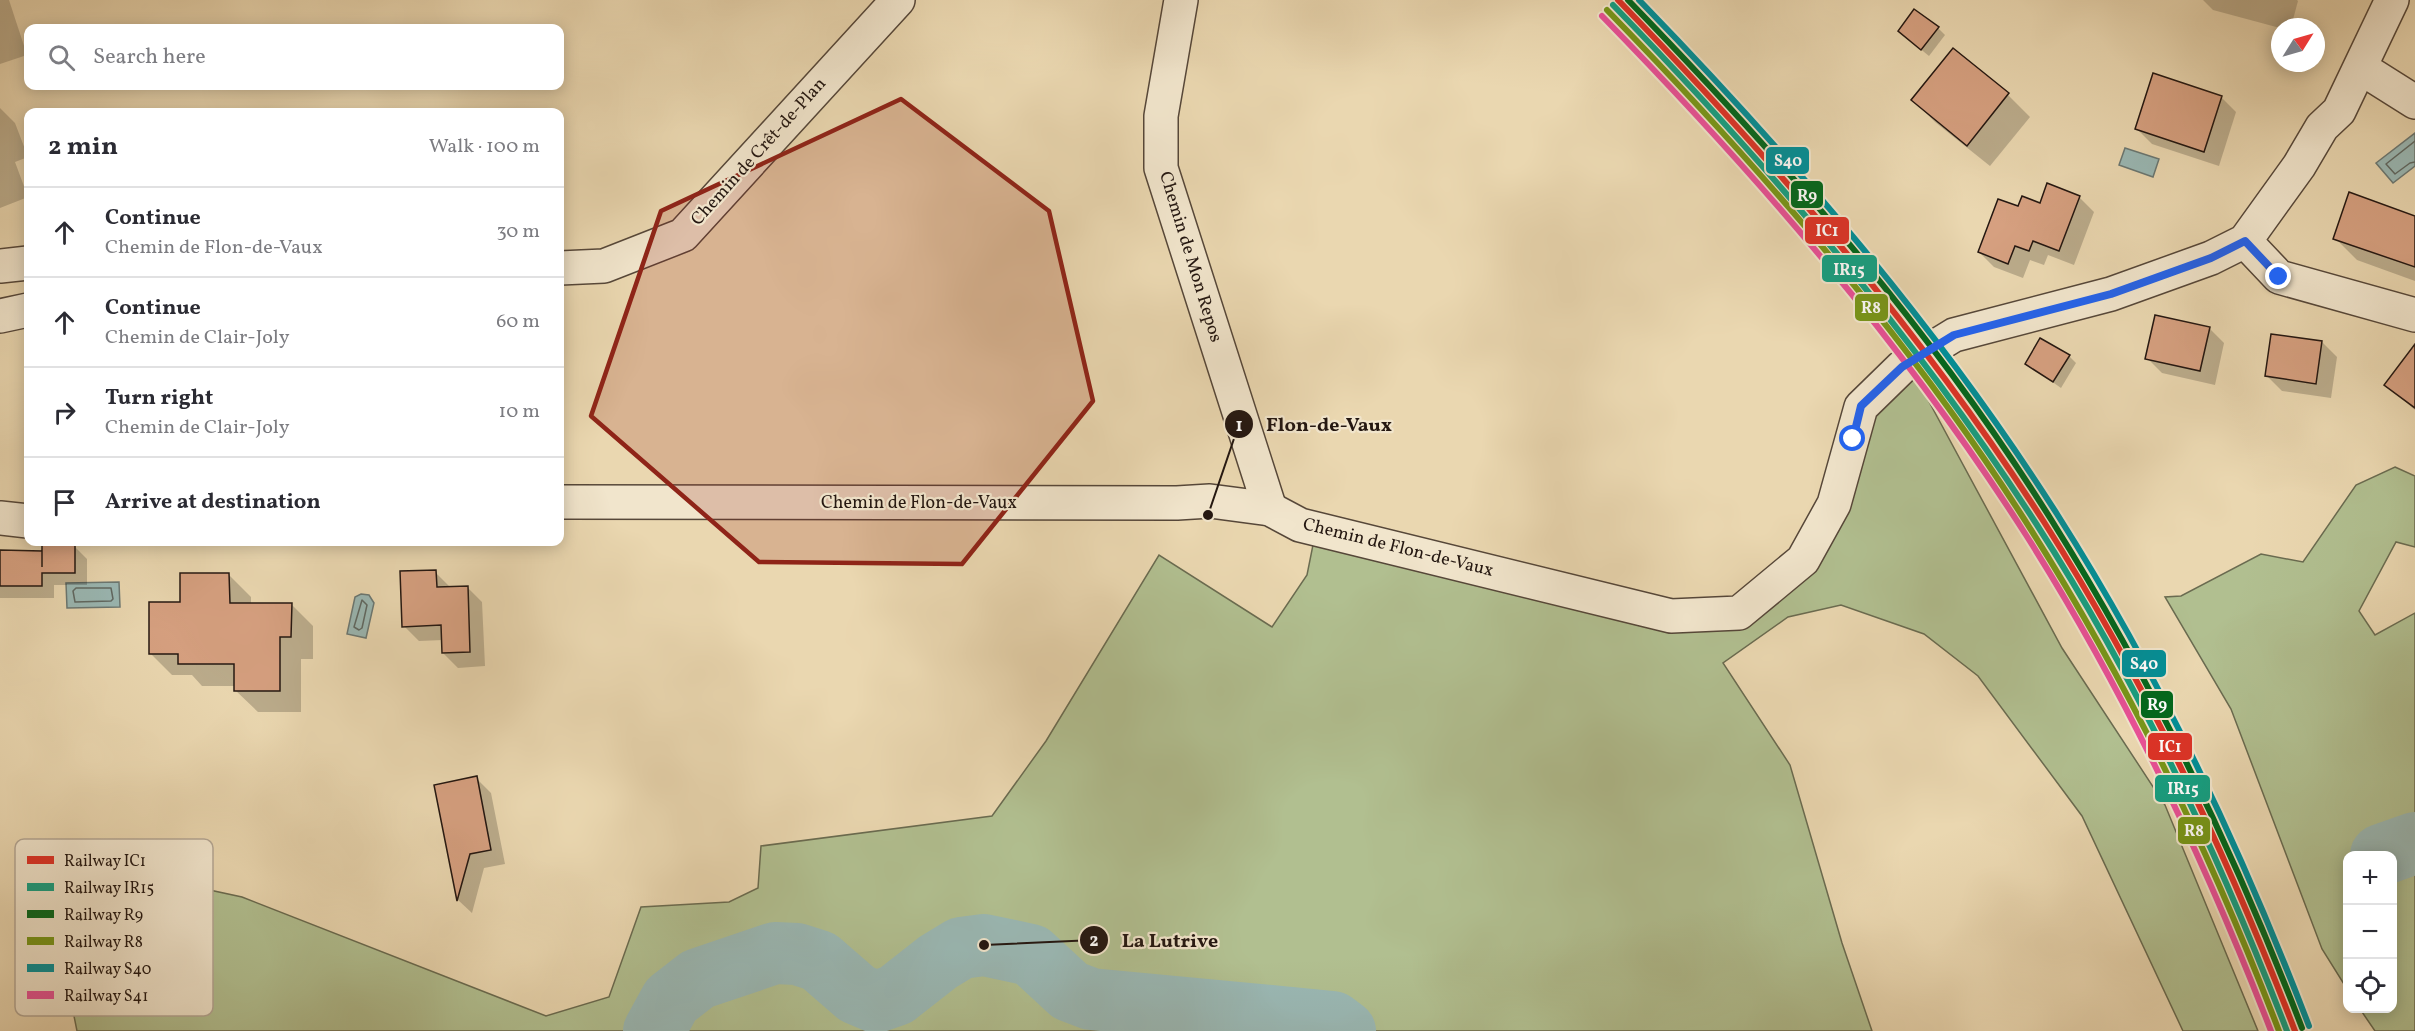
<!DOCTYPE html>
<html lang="en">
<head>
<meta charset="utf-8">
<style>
  :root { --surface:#fff; --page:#f2f2f3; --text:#2b2b33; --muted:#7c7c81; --line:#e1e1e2 }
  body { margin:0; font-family:Vollkorn,serif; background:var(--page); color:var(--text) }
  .controls { position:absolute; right:18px; bottom:18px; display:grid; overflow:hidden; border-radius:12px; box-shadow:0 3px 15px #0003 }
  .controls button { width:54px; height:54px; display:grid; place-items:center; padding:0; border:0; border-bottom:2px solid var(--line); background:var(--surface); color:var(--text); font:30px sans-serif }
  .compass { position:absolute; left:2271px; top:18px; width:54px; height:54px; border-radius:50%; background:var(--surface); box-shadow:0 3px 15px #0003; rotate:53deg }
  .stop { position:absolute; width:18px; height:18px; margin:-14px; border:4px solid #2563eb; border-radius:50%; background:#fff }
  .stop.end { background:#2563eb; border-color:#fff; box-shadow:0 2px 6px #0008 }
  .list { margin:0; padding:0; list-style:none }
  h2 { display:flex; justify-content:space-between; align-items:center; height:78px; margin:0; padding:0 24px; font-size:26px }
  h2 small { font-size:20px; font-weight:400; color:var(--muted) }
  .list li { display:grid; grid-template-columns:39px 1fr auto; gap:18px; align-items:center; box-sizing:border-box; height:90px; padding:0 24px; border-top:2px solid var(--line) }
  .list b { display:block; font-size:22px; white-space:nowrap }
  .list p { margin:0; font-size:20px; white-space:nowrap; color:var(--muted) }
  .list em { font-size:20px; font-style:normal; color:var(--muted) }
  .icon { flex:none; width:33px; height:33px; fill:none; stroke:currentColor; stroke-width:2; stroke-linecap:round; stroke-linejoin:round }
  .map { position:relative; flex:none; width:2415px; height:1031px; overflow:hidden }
  .search { position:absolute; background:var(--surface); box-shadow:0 3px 15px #0003; left:24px; top:24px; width:540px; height:66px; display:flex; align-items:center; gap:15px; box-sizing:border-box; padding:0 21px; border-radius:12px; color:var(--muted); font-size:22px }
  .panel { position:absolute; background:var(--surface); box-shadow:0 3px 15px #0003; left:24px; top:108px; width:540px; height:438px; border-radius:12px }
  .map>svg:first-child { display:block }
  .green { fill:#b1bf90; stroke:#6a6b50; stroke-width:1.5 }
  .water { fill:#9ab8b4; stroke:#6b7873; stroke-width:1.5 }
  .shadow { fill:#0003 }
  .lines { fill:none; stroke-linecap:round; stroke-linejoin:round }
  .shore { stroke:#5f6862; stroke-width:1.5 }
  .river { stroke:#9ab8b4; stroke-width:62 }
  .building { fill:#d6a080; stroke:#241711; stroke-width:1.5 }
  .minor-casing { stroke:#564739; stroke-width:36 }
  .minor { stroke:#f1e5cc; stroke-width:33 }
  .rail-1-casing { stroke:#f1e5cc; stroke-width:10 }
  .rail-2-casing { stroke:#f1e5cc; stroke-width:10 }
  .rail-3-casing { stroke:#f1e5cc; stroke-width:10 }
  .rail-4-casing { stroke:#f1e5cc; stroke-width:10 }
  .rail-5-casing { stroke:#f1e5cc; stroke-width:10 }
  .rail-6-casing { stroke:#f1e5cc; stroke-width:10 }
  .rail-1 { stroke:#dd3327; stroke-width:6 }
  .rail-2 { stroke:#169f81; stroke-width:6 }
  .rail-3 { stroke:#02671c; stroke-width:6 }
  .rail-4 { stroke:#789618; stroke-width:6 }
  .rail-5 { stroke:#008f98; stroke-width:6 }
  .rail-6 { stroke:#e85096; stroke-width:6 }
  .route { stroke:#2563eb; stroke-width:8 }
  .marked { fill:#8f2418; fill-opacity:0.2; stroke:#8f2418; stroke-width:4.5; stroke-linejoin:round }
  .labels { text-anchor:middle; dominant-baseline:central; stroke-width:4.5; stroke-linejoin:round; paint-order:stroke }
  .street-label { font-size:18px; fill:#241711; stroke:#f1e5cc }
  .key { fill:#f1e5cc; stroke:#b4a794; stroke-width:1.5 }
  .key-label { font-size:16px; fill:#241711 }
  .leader { fill:none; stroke:#241711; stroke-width:2 }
  .callout-dot { fill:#241711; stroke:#f1e5cc; stroke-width:2 }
  .mark-label { font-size:18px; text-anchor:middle; font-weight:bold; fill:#fff }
  .callout-label { font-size:20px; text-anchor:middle; font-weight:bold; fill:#241711; stroke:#f1e5cc; stroke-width:4.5; stroke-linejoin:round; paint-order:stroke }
  .line-badge { stroke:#f1e5cc; stroke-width:2 }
  .badge-label { font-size:16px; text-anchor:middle; font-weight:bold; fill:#fff }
</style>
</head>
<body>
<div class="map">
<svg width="2415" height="1031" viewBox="0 0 2415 1031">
  <rect width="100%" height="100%" fill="#ead7b0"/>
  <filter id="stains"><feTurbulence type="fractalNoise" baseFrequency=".00333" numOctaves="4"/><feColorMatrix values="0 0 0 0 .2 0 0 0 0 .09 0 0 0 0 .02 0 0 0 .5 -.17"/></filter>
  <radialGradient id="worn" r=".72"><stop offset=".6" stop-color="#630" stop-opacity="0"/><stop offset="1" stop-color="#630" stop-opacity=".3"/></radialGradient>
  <g class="green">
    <path d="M1913 372 2062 648 2165 805 2258 1031H2183L2082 816 1978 676 1924 634 1841 605 1788 617 1723 663 1790 765 1842 943 1872 1031H77L73 1011 163 987 177 883 242 897 546 1016 609 997 641 907 729 902 758 888 761 846 992 816 1046 741 1159 555 1272 627 1307 575 1313 545 1300 525 1739 613 1803 560 1853 439Z"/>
    <path d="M2395 467 2415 476V547L2396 542 2359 611 2375 635 2415 613V1031H2375L2360 1009 2392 1008V856H2348L2347 989 2322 949 2231 709 2165 597 2181 596 2261 554 2303 562 2356 485Z"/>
  </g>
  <g class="water">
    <path d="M2415 133V166L2393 183 2376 163Z"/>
    <path d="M2125 148 2159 159 2153 177 2119 165Z"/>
    <path d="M119 582 120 607 67 608 66 583Z"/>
    <path d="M361 594 369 595 374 603 366 638 347 634 355 597Z"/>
  </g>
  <g class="shadow">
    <path d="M0 0H9L27 55 0 64Z"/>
    <path d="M2203 0H2297L2298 1 2291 27 2280 28 2213 10Z"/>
    <path d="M1938 28 1945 35 1929 56 1907 38Z"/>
    <path d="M1953 50 2008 95 2030 117 1990 166 1935 122 1913 100Z"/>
    <path d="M2221 97 2236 112 2219 166 2152 144 2137 129Z"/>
    <path d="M0 108 15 123 28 157 15 162 28 197 0 208Z"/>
    <path d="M2079 197 2094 212 2074 265 2048 255 2044 265 2030 260 2023 278 1994 267 1979 252 2041 205Z"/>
    <path d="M2415 217V281L2357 260 2335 238Z"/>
    <path d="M2209 328 2224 343 2215 385 2162 373 2147 358Z"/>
    <path d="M2322 342 2337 357 2331 398 2282 391 2267 376Z"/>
    <path d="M2415 347V410L2386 385Z"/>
    <path d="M2069 356 2076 363 2061 388 2027 364Z"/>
    <path d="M75 547 87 559V585H54V598H0V551L41 552Z"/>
    <path d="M435 572 450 587H467L482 602 485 666 458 668 443 653V640L419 641 404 626Z"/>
    <path d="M229 575 251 597V604H291L313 626V659H301V712H258L235 690 236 686H202L192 675H172L150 653 182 604Z"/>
    <path d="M476 778 491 793 505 864 484 868 472 913 458 900 435 786Z"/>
  </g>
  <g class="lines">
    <g class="shore">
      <path d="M2415 141 2386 164 2395 174 2410 163 2415 162"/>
      <path d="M76 588H111L113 599 111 601 75 602 73 591Z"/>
      <path d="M362 600 367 605 362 628 359 630 354 627Z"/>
    </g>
    <g class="river">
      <path d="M2381 855 2415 843"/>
      <path d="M654 1031 671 1000 698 979 775 953 797 954 819 961 857 994 876 1002 896 995 938 962 961 948 984 945 1031 955 1070 991 1091 999 1333 1022 1345 1031"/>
    </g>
  </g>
  <g class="building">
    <path d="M1914 9 1939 27 1921 50 1898 31Z"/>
    <path d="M1953 48 2009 93 1967 146 1911 100Z"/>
    <path d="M2153 73 2222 96 2204 152 2135 129Z"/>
    <path d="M2047 183 2080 196 2059 251 2033 241 2029 251 2015 246 2008 264 1978 252 1998 199 2018 206 2022 196 2040 203Z"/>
    <path d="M2349 192 2415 216V267L2333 239Z"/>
    <path d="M2155 315 2210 327 2200 371 2145 359Z"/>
    <path d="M2271 334 2322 341 2316 384 2265 376Z"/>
    <path d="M2040 338 2070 355 2053 382 2025 364Z"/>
    <path d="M2415 344V408L2384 385Z"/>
    <path d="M42 545H75V573H42V586H0V550L42 551V567Z"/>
    <path d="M436 570 437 587 468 586 470 652 442 653 441 625 402 627 400 571Z"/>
    <path d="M180 573H229L230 603H292L291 637H280V691H234V664H178V654H149V602H180Z"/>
    <path d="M477 776 491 850 470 854 457 901 434 785Z"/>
  </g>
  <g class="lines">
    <defs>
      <g id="minor">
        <path d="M1181 0 1161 116V168L1270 509"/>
        <path d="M2361 68 2415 102"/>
        <path d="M2245 241 2279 277 2415 315"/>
        <path d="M0 266 28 263"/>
        <path d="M560 268 604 266 683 235 898 0"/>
        <path d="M0 316 28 310"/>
        <path d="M560 502 1177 503 1210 501 1270 509 1300 525 1671 616 1739 613 1803 560 1834 504 1861 407 1902 367 1954 335 2111 294 2211 258 2245 241 2299 166 2322 127 2339 111 2392 0"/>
        <path d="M0 518 28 521"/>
      </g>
    </defs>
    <use href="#minor" class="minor-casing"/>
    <use href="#minor" class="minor"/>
    <defs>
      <path id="rail-1" d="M1618 0C1775 162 1922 332 2044 522 2146 682 2227 854 2295 1031"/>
      <path id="rail-2" d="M1613 5C1769 166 1915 336 2037 525 2139 683 2219 855 2287 1031"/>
      <path id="rail-3" d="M1628 0C1784 161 1933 331 2052 521 2153 682 2234 851 2302 1028"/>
      <path id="rail-4" d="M1607 10C1744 151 1874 298 1985 460 2107 638 2202 830 2279 1031"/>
      <path id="rail-5" d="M1639 0C1793 159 1938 327 2057 514 2160 676 2241 848 2309 1026"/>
      <path id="rail-6" d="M1602 16C1758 176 1905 345 2026 535 2125 691 2204 858 2271 1031"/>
    </defs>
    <use href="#rail-1" class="rail-1-casing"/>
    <use href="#rail-2" class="rail-2-casing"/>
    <use href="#rail-3" class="rail-3-casing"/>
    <use href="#rail-4" class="rail-4-casing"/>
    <use href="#rail-5" class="rail-5-casing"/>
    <use href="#rail-6" class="rail-6-casing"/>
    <use href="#rail-1" class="rail-1"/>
    <use href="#rail-2" class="rail-2"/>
    <use href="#rail-3" class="rail-3"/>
    <use href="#rail-4" class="rail-4"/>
    <use href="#rail-5" class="rail-5"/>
    <use href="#rail-6" class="rail-6"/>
  </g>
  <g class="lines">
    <path class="route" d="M1853 439 1861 406 1902 367 1954 335 2111 294 2211 258 2245 241 2279 277"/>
  </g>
  <path class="marked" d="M901 99 1049 211 1093 401 962 564 759 562 591 416 661 211Z"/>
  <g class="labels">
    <g class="street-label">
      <text transform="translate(759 152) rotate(-48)">Chemin de Crêt-de-Plan</text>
      <text transform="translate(1190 257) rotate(73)">Chemin de Mon Repos</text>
      <text x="919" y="503">Chemin de Flon-de-Vaux</text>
      <text transform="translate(1398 548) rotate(14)">Chemin de Flon-de-Vaux</text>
    </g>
  </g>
  <rect x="15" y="839" width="198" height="177" rx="9" class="key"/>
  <rect x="27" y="856" width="27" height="8" fill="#dd3327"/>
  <rect x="27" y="883" width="27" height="8" fill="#169f81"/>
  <rect x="27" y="910" width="27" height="8" fill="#02671c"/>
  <rect x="27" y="937" width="27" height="8" fill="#789618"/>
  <rect x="27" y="964" width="27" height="8" fill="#008f98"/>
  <rect x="27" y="991" width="27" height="8" fill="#e85096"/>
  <g class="key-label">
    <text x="64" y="866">Railway IC1</text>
    <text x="64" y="893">Railway IR15</text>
    <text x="64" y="920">Railway R9</text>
    <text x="64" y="947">Railway R8</text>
    <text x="64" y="974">Railway S40</text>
    <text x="64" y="1001">Railway S41</text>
  </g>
  <path class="leader" d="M1208 515L1239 424M984 945L1094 940"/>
  <g class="callout-dot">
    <circle cx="1208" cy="515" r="6"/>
    <circle cx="984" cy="945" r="6"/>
    <circle cx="1239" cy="424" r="15"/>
    <circle cx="1094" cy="940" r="15"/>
  </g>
  <g class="mark-label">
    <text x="1239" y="431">1</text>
    <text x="1094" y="946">2</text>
  </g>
  <g class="callout-label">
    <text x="1329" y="431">Flon-de-Vaux</text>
    <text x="1170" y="947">La Lutrive</text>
  </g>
  <g class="line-badge">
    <rect x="1765" y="146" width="45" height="29" rx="6" fill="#008f98"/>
    <rect x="1790" y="180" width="34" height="29" rx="6" fill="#02671c"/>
    <rect x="1804" y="216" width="46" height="29" rx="6" fill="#dd3327"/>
    <rect x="1821" y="254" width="57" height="29" rx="6" fill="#169f81"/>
    <rect x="1854" y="293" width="35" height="29" rx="6" fill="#789618"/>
    <rect x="2121" y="649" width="46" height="29" rx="6" fill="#008f98"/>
    <rect x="2140" y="690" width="34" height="29" rx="6" fill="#02671c"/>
    <rect x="2147" y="732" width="46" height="29" rx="6" fill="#dd3327"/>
    <rect x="2154" y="774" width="57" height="29" rx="6" fill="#169f81"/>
    <rect x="2177" y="816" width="34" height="29" rx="6" fill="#789618"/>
  </g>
  <g class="badge-label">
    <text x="1788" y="166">S40</text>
    <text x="1807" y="201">R9</text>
    <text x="1827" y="236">IC1</text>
    <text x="1849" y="275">IR15</text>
    <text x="1871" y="313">R8</text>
    <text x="2144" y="669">S40</text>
    <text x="2157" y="710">R9</text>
    <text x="2170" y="752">IC1</text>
    <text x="2183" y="794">IR15</text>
    <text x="2194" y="836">R8</text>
  </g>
  <rect width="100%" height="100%" filter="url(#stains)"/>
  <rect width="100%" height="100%" fill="url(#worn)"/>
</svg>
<div class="controls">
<button>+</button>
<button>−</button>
<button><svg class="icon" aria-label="locate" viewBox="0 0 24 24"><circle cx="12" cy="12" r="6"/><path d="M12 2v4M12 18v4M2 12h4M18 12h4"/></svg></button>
</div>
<svg class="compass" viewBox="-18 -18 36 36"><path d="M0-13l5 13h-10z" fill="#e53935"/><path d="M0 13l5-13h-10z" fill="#7c7c81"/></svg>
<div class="stop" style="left:1853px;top:439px"></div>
<div class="stop end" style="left:2279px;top:277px"></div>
<div class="search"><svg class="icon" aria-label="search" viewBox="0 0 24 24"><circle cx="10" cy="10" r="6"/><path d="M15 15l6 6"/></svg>Search here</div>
<section class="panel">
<h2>2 min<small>Walk · 100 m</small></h2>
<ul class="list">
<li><svg class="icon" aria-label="ahead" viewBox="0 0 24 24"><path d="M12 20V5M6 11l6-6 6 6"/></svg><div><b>Continue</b><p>Chemin de Flon-de-Vaux</p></div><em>30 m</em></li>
<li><svg class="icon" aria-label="ahead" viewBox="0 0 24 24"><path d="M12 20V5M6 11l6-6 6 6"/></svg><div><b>Continue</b><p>Chemin de Clair-Joly</p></div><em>60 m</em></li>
<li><svg class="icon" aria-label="right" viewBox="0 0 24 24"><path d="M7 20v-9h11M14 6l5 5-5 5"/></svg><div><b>Turn right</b><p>Chemin de Clair-Joly</p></div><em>10 m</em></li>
<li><svg class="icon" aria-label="arrive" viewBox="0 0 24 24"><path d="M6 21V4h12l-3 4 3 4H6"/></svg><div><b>Arrive at destination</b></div></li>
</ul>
</section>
</div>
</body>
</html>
